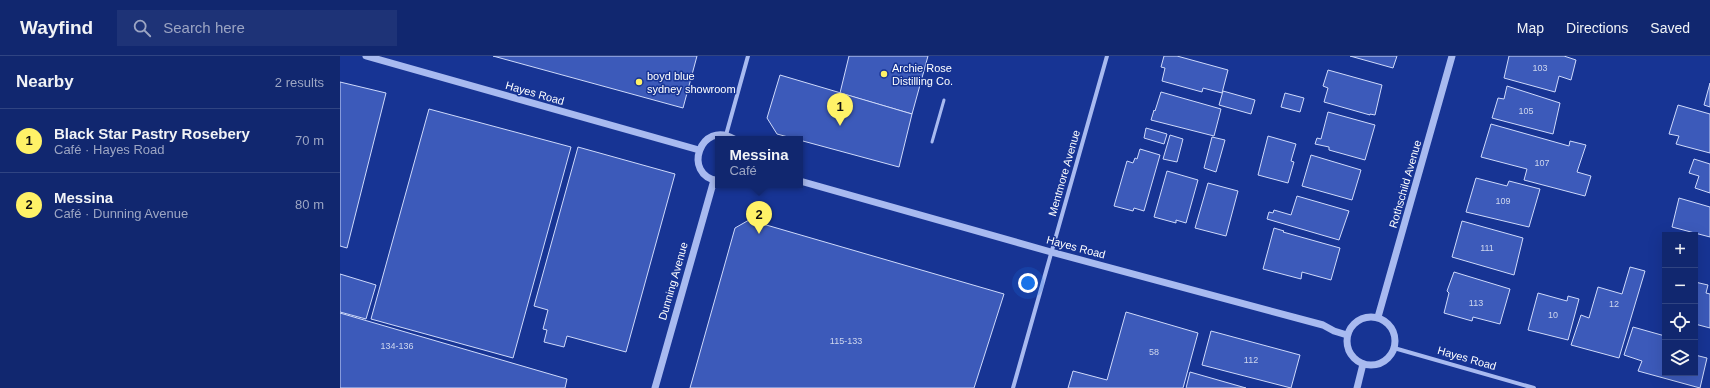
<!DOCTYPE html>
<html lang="en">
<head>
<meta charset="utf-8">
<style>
  :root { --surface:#11276f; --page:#1e3377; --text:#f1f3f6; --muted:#9ca5c3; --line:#304482; --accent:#fff267 }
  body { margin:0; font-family:Arial,sans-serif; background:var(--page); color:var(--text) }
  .controls { position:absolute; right:12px; bottom:12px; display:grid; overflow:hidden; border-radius:0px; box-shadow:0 4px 16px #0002 }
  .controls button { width:36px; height:36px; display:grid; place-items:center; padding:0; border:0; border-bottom:1px solid var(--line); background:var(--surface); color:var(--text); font:20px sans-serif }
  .you { position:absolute; left:688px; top:227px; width:14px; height:14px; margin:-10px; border:3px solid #fff; border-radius:50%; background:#1a73e8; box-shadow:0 0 0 6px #1a73e833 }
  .badge { display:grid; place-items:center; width:26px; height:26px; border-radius:50%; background:var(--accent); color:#111; font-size:13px; font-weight:700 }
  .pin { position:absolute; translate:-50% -33px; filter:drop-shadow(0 1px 2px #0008) }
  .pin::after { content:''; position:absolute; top:21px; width:14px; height:12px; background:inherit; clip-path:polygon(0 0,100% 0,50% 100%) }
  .popup { position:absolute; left:375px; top:80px; width:88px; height:52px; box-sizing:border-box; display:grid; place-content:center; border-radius:0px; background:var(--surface); filter:drop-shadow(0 1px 3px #0005); font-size:13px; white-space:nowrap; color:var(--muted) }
  .popup b { font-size:15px; color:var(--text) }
  .popup::after { content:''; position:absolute; left:50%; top:100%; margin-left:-8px; border:8px solid transparent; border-top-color:var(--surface) }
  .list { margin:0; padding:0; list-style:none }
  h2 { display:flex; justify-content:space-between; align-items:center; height:52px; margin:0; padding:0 16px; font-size:17px }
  h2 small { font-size:13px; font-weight:400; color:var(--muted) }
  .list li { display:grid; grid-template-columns:26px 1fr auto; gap:12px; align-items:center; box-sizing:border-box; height:64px; padding:0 16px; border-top:1px solid var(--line) }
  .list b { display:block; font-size:15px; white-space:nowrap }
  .list p { margin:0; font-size:13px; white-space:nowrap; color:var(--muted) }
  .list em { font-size:13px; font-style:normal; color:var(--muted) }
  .icon { flex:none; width:22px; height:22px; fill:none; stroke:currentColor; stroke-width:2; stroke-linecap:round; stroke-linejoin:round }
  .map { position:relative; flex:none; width:1370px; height:332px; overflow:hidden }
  header { display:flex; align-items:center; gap:24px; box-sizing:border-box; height:56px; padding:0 20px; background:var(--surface); border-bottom:1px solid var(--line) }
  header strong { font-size:19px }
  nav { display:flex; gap:22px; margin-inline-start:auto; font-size:14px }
  .search { width:280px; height:36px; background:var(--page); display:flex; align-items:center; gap:10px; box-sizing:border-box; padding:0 14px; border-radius:0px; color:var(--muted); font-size:15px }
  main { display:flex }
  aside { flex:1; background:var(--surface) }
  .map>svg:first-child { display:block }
  .building { fill:#3c5aba; stroke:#cfdafb }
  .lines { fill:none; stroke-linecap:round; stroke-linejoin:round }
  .service { stroke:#a8baf0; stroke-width:3 }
  .minor { stroke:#a8baf0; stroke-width:4 }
  .tertiary { stroke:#a8baf0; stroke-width:7 }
  .poi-dot { fill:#fff267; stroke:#173494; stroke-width:1.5 }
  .labels { text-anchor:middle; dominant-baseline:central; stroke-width:3; stroke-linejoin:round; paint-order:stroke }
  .number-label { font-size:9px; fill:#ced6ee }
  .poi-label { font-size:11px; fill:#fff; stroke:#173494; text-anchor:start }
  .street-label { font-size:11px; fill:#fff; stroke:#173494 }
</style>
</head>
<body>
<header>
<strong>Wayfind</strong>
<div class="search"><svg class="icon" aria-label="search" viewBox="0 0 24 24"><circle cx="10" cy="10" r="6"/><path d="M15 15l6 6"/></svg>Search here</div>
<nav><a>Map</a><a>Directions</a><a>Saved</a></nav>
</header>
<main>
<aside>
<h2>Nearby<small>2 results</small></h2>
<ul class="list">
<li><span class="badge">1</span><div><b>Black Star Pastry Rosebery</b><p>Café · Hayes Road</p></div><em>70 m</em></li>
<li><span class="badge">2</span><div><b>Messina</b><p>Café · Dunning Avenue</p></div><em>80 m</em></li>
</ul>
</aside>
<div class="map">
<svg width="1370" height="332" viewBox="0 0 1370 332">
  <rect width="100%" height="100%" fill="#173494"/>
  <g class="building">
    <path d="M153 0H357L343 52Z"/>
    <path d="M509 0H588L572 58 500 37Z"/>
    <path d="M824 0H837L888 14 882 37 863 32 862 36 822 25 825 12 821 11Z"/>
    <path d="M1010 0H1057L1053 12Z"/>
    <path d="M1169 0H1224L1236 4 1231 24 1219 20 1215 36 1164 22Z"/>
    <path d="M988 14 1042 29 1035 59 1030 58V59L984 46 988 32 983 30Z"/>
    <path d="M440 19 572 58 559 111 437 78 427 62Z"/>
    <path d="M0 26 46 37 7 192 0 190Z"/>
    <path d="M1370 27V51L1364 49Z"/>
    <path d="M1167 30 1220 47 1213 78 1152 62 1158 42 1164 43Z"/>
    <path d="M883 35 915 44 911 58 879 49Z"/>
    <path d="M821 36 881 53 874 80 811 64 814 54 815 55Z"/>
    <path d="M945 37 964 42 960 56 941 51Z"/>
    <path d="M1338 49 1370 58V97L1336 88 1339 80 1329 78Z"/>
    <path d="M89 53 231 91 173 302 31 263Z"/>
    <path d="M988 56 1035 69 1025 104 989 94V91L975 88 977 82 981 83Z"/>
    <path d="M1151 68 1229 90 1230 85 1246 89 1237 116 1251 120 1245 140 1184 124 1187 113 1141 101Z"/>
    <path d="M806 72 827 78 824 88 804 82Z"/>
    <path d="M830 79 843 83 837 106 823 103Z"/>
    <path d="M928 80 956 88 951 105 954 106 948 127 918 119Z"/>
    <path d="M872 81 885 84 876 116 864 112Z"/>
    <path d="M238 91 335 118 286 296 227 280 224 291 204 286 207 274 203 273 208 254 194 250Z"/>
    <path d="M800 93 820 99 804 155 794 152 793 155 774 150 787 105 793 107 795 102 797 103Z"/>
    <path d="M971 99 1021 114 1012 144 962 130Z"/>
    <path d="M1354 103 1370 108V137L1355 132 1359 120 1349 117Z"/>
    <path d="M827 115 858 124 846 167 836 164V167L814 161Z"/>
    <path d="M1136 122 1167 130 1169 125 1200 133 1189 171 1126 156Z"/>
    <path d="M868 127 898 135 886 180 855 172Z"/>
    <path d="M957 140 1009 155 999 184 927 163 929 156 933 157 934 154 951 159Z"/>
    <path d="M1339 142 1370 151V181L1332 171Z"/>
    <path d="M409 164 664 238 634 332H350L395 172Z"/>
    <path d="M1122 165 1183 182 1174 219 1112 201Z"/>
    <path d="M934 172 944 175 943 176 1000 192 991 224 962 216 961 223 923 213Z"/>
    <path d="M1290 211 1305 215 1279 302 1231 289 1241 259 1249 262 1258 231 1282 238Z"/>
    <path d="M1114 216 1170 233 1160 268 1133 261 1132 265 1104 257 1109 237 1107 235Z"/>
    <path d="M0 218 36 229 26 263 0 256Z"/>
    <path d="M1355 226 1368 229 1366 237 1370 238V272L1355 268Z"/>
    <path d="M1198 237 1227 245 1228 240 1239 243 1228 284 1188 274Z"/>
    <path d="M786 256 858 277 843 332H728L733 315 767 324Z"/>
    <path d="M0 257 227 323 225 332H0Z"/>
    <path d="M1293 271 1325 280V317H1355V299L1367 302 1360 332 1298 315 1302 305 1284 299Z"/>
    <path d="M871 275 960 299 951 332 862 309Z"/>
    <path d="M850 316 906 332H846Z"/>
  </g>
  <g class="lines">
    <path class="service" d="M592 86 604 44"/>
    <g class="minor">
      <path d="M386 79 408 0"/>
      <path d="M1054 292 1194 332"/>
      <path d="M673 332 767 0"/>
    </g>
    <g class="tertiary">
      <path d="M26 0 359 94"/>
      <path d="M378 125C341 119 361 63 394 83"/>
      <path d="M460 125 711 196 983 269 994 275 1007 279"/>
      <circle cx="1031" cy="285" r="24"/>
      <path d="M1038 261 1112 0"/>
      <path d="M315 332 374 124"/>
      <path d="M1017 332 1023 308"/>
    </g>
  </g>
  <g class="poi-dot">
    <circle cx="544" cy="18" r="4"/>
    <circle cx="299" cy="26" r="4"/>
  </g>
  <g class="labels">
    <g class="number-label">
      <text x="1200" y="12">103</text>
      <text x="1186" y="55">105</text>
      <text x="1202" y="107">107</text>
      <text x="1163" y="145">109</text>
      <text x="1147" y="192">111</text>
      <text x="1136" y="247">113</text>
      <text x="1274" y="248">12</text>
      <text x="1213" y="259">10</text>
      <text x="506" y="285">115-133</text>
      <text x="57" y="290">134-136</text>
      <text x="814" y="296">58</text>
      <text x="911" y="304">112</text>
    </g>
    <g class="poi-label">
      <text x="552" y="12">Archie Rose<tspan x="552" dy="13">Distilling Co.</tspan></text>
      <text x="307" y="20">boyd blue<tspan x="307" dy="13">sydney showroom</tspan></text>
    </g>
    <g class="street-label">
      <text transform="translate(195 37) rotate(16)">Hayes Road</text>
      <text transform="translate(724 117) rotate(-74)">Mentmore Avenue</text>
      <text transform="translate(1065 128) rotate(-74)">Rothschild Avenue</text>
      <text transform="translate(736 191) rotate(15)">Hayes Road</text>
      <text transform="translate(333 225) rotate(-74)">Dunning Avenue</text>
      <text transform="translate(1127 302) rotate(16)">Hayes Road</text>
    </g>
  </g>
</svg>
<div class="controls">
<button>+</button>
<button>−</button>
<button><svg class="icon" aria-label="locate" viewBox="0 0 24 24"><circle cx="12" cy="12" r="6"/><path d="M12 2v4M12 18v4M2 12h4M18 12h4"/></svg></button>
<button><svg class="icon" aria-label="layers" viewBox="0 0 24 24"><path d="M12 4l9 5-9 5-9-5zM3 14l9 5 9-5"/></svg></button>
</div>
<div class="you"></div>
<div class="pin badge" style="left:500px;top:70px">1</div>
<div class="pin badge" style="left:419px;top:178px">2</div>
<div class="popup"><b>Messina</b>Café</div>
</div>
</main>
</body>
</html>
